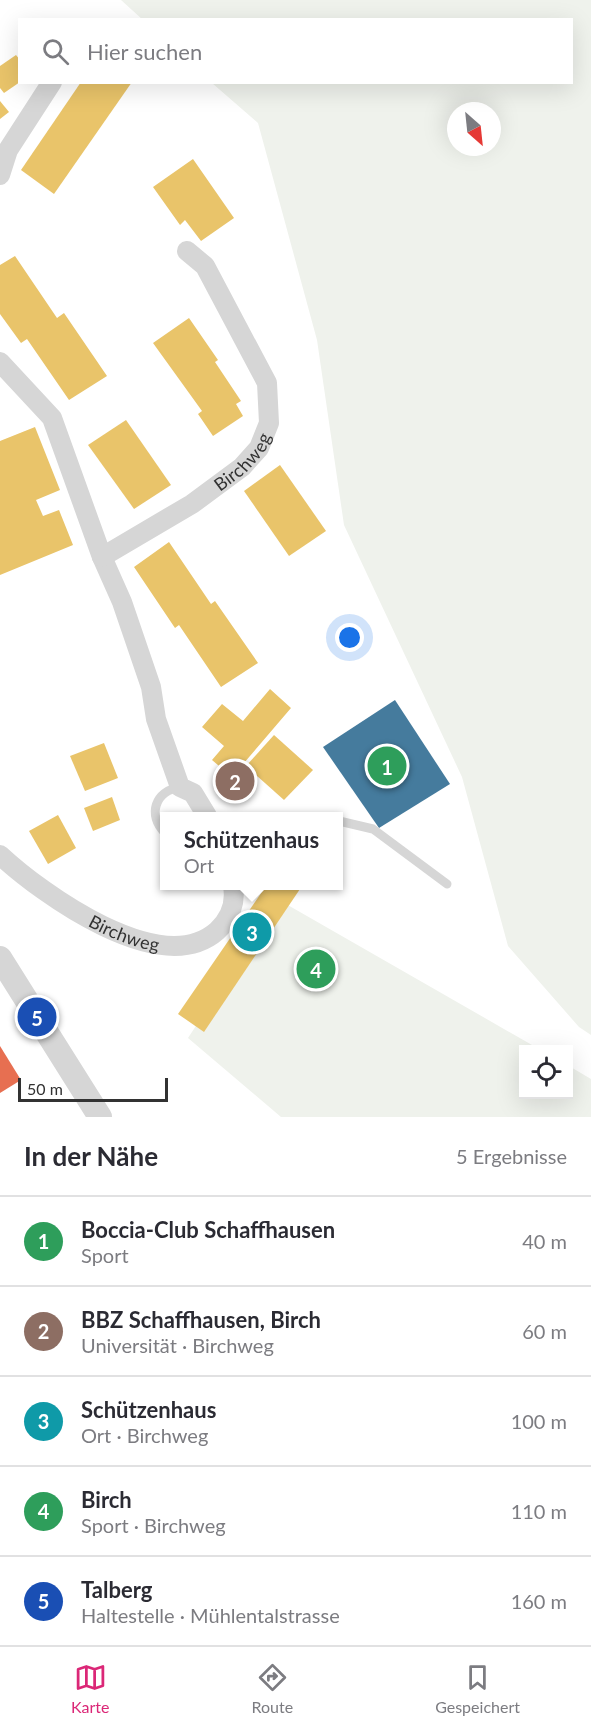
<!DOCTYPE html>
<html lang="de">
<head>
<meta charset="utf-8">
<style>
  :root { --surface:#fff; --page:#f7f7f7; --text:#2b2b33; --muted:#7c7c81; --line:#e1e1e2; --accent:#db2777 }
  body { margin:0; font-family:Lato,sans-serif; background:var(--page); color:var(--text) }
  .controls { position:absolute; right:18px; bottom:18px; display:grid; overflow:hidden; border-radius:0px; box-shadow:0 6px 24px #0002 }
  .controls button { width:54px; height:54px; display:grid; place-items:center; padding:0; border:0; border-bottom:2px solid var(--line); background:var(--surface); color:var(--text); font:30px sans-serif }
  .compass { position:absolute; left:447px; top:102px; width:54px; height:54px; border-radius:50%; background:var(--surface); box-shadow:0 6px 24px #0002; rotate:153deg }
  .scale { position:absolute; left:18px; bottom:15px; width:150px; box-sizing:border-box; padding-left:6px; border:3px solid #323232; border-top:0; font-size:16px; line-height:21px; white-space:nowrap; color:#323232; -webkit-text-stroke:4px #fff; paint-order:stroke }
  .you { position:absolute; left:350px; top:638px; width:21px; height:21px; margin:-15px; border:4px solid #fff; border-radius:50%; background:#1a73e8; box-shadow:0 0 0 9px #1a73e833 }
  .badge { display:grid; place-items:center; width:39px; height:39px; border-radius:50%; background:var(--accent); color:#fff; font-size:20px; font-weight:700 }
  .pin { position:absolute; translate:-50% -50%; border:3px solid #fff; box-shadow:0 2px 6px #0006 }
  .popup { position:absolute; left:160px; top:812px; width:183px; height:78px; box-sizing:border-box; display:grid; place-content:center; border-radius:0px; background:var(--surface); filter:drop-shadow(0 2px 4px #0005); font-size:20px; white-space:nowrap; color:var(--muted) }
  .popup b { font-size:22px; color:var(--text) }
  .popup::after { content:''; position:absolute; left:50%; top:100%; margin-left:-12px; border:12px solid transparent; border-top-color:var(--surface) }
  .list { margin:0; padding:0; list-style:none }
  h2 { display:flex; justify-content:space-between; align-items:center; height:78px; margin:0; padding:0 24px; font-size:26px }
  h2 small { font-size:20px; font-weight:400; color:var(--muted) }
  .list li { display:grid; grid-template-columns:39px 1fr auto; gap:18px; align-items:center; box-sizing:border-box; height:90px; padding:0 24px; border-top:2px solid var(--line) }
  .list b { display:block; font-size:22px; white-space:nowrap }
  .list p { margin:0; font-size:20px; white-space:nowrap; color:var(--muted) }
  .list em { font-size:20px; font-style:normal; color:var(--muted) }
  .icon { flex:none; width:33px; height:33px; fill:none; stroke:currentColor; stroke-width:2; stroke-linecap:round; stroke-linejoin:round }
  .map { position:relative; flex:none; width:591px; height:1117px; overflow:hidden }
  .search { position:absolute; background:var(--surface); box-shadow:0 6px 24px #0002; left:18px; right:18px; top:18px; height:66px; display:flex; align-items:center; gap:15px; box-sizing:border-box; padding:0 21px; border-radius:0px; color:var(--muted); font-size:22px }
  .sheet { height:528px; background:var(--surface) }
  nav { display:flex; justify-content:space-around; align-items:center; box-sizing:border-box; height:84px; border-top:2px solid var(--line); background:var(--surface); font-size:16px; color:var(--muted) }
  nav a { display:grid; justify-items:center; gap:3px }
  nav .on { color:var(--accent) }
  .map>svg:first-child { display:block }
  .green { fill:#eff2ec; fill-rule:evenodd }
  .homes { fill:#e9c46a }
  .shops { fill:#e76f51 }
  .public { fill:#457b9d }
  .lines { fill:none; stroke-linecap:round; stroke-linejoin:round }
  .service { stroke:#d6d6d6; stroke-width:9 }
  .minor { stroke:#d6d6d6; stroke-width:20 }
  .tertiary { stroke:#d6d6d6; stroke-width:24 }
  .labels { text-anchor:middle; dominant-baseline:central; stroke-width:6; stroke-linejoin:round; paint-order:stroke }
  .street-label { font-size:18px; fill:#323232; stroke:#fff }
</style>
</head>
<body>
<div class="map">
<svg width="591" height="1117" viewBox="0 0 591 1117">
  <rect width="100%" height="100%" fill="#fff"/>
  <g class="green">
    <path d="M121 0H591V1035L579 1027 508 946 462 777 344 525 317 340 258 123 212 83 572 82V20H143ZM456 111H492V147H456Z"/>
    <path d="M279 900 539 1049 524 1050V1094H568L569 1066 591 1079V1117H281L188 1038Z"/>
  </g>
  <g class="homes">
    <path d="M16 55 20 60V82L4 93 0 88V66Z"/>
    <path d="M81 82H132L54 194 21 170Z"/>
    <path d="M0 101 9 112 0 119Z"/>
    <path d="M193 159 234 218 201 241 185 220 180 225 153 187Z"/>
    <path d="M15 256 57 318 64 313 107 376 69 400 27 339 21 343 0 314V265Z"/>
    <path d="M189 318 218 360 215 362 241 401 236 404 243 416 213 436 198 414 202 411 153 343Z"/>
    <path d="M126 420 171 485 134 509 88 445Z"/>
    <path d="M35 427 60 490 36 500 43 516 59 510 73 545 0 575V441Z"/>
    <path d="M280 465 326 531 289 556 244 491Z"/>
    <path d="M169 542 211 604 215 601 258 663 221 687 179 625 175 628 134 567Z"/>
    <path d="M270 689 291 708 232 777 212 760 224 746 202 727 222 704 243 721Z"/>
    <path d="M274 735 313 770 284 800 246 766Z"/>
    <path d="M104 743 118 778 85 791 70 756Z"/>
    <path d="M112 797 120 820 93 831 84 808Z"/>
    <path d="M58 815 76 848 48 864 29 831Z"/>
    <path d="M266 886H302L204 1032 178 1014Z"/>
  </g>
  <path class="shops" d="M0 1046 21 1080 0 1093Z"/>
  <path class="public" d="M395 700 450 784 379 828 323 747Z"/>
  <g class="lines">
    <g class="service">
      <path d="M339 821 373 829 447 884"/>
      <path d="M165 833C147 815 155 791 180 787"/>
    </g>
    <g class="minor">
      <path d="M0 175 8 150 52 82"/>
      <path d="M0 362 52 418 102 557 122 602 151 687 156 719 180 787 193 793 207 816"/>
      <path id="s1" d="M102 557 192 504 242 467 259 448 269 423 267 383 205 266 187 251"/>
      <path id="s2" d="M0 855C42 894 161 980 217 931 230 919 236 903 233 886"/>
    </g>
    <path class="tertiary" d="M0 958 100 1117"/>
  </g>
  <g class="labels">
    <g class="street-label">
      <text stroke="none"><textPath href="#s1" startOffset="171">Birchweg</textPath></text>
      <text stroke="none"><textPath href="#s2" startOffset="148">Birchweg</textPath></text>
    </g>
  </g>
</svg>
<div class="controls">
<button><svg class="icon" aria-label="locate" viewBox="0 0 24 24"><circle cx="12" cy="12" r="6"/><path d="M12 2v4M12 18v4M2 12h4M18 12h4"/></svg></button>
</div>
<svg class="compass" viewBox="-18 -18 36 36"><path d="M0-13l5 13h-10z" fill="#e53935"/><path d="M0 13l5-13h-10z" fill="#7c7c81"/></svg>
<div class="scale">50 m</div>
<div class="you"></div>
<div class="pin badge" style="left:387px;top:766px;background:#2e9e5b">1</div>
<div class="pin badge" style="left:235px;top:781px;background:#8d6e63">2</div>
<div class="pin badge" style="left:252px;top:932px;background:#0f9aa8">3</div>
<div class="popup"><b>Schützenhaus</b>Ort</div>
<div class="pin badge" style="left:316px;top:969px;background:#2e9e5b">4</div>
<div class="pin badge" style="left:37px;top:1017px;background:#1a4fb4">5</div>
<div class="search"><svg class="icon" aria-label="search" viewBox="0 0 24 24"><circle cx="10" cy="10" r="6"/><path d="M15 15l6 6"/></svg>Hier suchen</div>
</div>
<section class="sheet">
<h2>In der Nähe<small>5 Ergebnisse</small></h2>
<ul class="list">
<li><span class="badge" style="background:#2e9e5b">1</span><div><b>Boccia-Club Schaffhausen</b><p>Sport</p></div><em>40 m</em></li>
<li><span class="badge" style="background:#8d6e63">2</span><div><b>BBZ Schaffhausen, Birch</b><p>Universität · Birchweg</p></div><em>60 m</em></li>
<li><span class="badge" style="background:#0f9aa8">3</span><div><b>Schützenhaus</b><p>Ort · Birchweg</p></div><em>100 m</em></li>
<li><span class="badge" style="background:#2e9e5b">4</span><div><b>Birch</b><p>Sport · Birchweg</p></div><em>110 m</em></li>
<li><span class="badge" style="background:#1a4fb4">5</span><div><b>Talberg</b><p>Haltestelle · Mühlentalstrasse</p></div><em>160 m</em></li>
</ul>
</section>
<nav>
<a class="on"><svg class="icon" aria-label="map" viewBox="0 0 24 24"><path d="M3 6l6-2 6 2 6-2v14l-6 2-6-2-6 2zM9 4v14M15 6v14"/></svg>Karte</a>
<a><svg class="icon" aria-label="directions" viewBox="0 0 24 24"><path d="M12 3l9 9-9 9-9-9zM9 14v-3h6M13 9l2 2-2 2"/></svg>Route</a>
<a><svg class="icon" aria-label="saved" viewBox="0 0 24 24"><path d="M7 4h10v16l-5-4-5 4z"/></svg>Gespeichert</a>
</nav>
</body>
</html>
